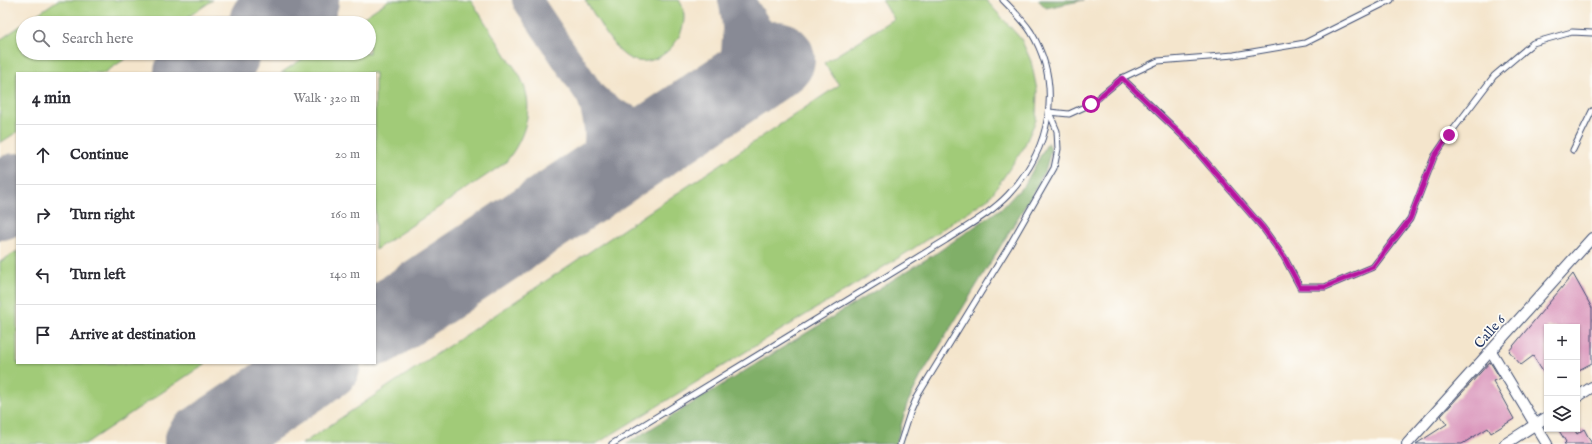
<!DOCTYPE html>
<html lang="en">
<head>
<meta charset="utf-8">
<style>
  :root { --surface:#fff; --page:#f7f7f7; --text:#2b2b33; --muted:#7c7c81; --line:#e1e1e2 }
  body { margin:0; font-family:"IM FELL English",serif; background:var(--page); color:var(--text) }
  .controls { position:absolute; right:12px; bottom:12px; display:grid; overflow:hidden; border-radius:0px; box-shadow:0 1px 3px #0004 }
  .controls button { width:36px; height:36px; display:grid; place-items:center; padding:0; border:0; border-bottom:1px solid var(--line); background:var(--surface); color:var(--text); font:20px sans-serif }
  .stop { position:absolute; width:12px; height:12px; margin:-9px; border:3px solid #b5179e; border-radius:50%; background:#fff }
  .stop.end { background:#b5179e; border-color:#fff; box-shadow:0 1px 4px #0008 }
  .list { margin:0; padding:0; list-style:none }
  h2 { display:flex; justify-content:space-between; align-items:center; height:52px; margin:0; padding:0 16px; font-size:17px }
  h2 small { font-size:13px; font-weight:400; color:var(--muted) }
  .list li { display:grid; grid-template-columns:26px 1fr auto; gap:12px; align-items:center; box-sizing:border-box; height:60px; padding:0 16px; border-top:1px solid var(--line) }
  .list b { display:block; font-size:15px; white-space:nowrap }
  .list em { font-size:13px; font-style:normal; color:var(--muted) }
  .icon { flex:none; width:22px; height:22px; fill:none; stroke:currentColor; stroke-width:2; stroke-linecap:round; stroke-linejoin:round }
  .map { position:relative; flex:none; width:1592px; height:444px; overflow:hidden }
  .search { position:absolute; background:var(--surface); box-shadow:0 1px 3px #0004; left:16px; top:16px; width:360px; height:44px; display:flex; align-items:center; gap:10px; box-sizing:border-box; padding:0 14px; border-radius:22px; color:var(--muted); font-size:15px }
  .panel { position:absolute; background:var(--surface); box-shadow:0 1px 3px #0004; left:16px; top:72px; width:360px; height:292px; border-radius:0px }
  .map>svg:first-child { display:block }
  .green { fill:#a1cb78; stroke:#5e7d6b }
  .forest { fill:#80af68; stroke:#4e6f63 }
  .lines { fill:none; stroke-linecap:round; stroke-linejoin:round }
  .taxiway { stroke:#888a95; stroke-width:30 }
  .runway { stroke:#888a95; stroke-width:76 }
  .building { fill:#d993ba }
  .service-casing { stroke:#3c4a6e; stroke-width:7 }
  .minor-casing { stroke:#3c4a6e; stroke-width:12 }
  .service { stroke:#fff; stroke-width:5 }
  .minor { stroke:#fff; stroke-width:10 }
  .route { stroke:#b5179e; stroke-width:5 }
  .labels { text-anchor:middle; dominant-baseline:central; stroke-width:3.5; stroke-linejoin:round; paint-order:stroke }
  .street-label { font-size:14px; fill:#1b2f5e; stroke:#fdfcf7 }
</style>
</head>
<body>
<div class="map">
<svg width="1592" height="444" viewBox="0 0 1592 444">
  <rect width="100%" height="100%" fill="#fdfcf7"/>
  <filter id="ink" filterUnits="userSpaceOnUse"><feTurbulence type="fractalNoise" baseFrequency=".025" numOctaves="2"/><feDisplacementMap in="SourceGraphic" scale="8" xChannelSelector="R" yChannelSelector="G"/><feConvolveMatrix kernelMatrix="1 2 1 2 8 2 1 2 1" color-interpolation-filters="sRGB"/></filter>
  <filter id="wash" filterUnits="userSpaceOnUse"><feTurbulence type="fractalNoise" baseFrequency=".012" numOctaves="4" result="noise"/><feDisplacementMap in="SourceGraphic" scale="16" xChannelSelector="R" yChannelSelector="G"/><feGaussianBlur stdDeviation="0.9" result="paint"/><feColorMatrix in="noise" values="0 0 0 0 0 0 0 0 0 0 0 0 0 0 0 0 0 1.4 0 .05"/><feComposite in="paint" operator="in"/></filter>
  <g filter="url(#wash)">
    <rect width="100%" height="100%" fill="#f4e5cc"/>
    <g class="green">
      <path d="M58 0H213L179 23H24Z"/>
      <path d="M389 0H471C482 17 493 35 504 52 510 62 519 72 523 83 535 111 523 141 505 163L375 250V73H281L311 53H369V23H355Z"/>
      <path d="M585 0H679C698 29 659 76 627 57 611 47 596 16 585 0Z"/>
      <path d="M882 0H986L1021 39 1031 61 1037 90 1036 120 1023 149 990 197 911 250 596 444H302L839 85 824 63 894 19Z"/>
      <path d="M23 24V53H134L104 73H17V132L0 143V40Z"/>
      <path d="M17 251V363H206L85 444H0V262Z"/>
    </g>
    <g class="forest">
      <path d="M1038 0H1084L1046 8Z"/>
      <path d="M1048 142 1051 149 1046 168 1033 193 920 378 907 404 896 444H626L938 252 1003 207 1025 184Z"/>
    </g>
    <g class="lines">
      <g class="taxiway">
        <path d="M527 0 592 97"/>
        <path d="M739 0 777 59"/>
        <path d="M722 96C738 65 741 33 733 0"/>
        <path d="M589 184C600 147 604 135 592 97 623 125 639 124 679 124"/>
      </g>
      <g class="runway">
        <path d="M267 23 301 0"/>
        <path d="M192 73 222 53"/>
        <path d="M0 202 17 191"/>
        <path d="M375 328 777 59"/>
        <path d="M202 444 323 363"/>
      </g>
    </g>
    <g id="blocks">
      <g class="building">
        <path d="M1573 274 1592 308V363L1577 371V327H1547V378L1533 356 1521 365 1509 351Z"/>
        <path d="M1490 362 1500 378 1493 381 1514 419 1491 433 1488 428 1462 444H1416L1447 424 1441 416Z"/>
        <path d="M1558 429H1574L1577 434 1584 429 1592 444H1564L1566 442Z"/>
      </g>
    </g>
  </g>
  <g filter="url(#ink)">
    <use href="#blocks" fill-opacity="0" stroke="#3c4a6e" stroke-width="1"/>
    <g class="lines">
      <defs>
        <g id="service">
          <path d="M1122 78 1188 141 1263 228 1284 257 1300 287H1325L1373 267 1410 219 1434 157 1449 135 1494 76 1533 43 1572 32 1592 33"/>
          <path d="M1049 112 1069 114 1091 104 1122 78 1158 61 1234 55 1305 43 1391 0"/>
          <path d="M1573 150 1592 111"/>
          <path d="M612 444 946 240C967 226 991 213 1008 195 1050 150 1064 87 1031 32 1024 21 1013 10 1003 0"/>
          <path d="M900 444 910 413 918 395 1008 248 1054 168 1058 149 1057 131 1049 112"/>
        </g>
        <g id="minor">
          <path d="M1491 351 1547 444"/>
          <path d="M1577 397 1592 387"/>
          <path d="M1407 444 1592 238"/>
          <path d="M1505 444 1547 417"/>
        </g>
      </defs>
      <use href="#service" class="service-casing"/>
      <use href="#minor" class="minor-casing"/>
      <use href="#service" class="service"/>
      <use href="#minor" class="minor"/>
    </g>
  </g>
  <g class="lines" filter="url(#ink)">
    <path class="route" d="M1091 104 1122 78 1188 141 1263 228 1284 257 1300 287H1325L1373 267 1410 219 1434 157 1449 135"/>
  </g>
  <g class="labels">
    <g class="street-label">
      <text transform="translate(1490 332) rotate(-49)">Calle 6</text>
    </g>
  </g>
</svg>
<div class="controls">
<button>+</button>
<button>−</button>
<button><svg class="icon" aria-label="layers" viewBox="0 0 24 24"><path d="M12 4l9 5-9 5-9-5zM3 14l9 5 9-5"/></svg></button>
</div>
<div class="stop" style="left:1091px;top:104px"></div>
<div class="stop end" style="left:1449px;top:135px"></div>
<div class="search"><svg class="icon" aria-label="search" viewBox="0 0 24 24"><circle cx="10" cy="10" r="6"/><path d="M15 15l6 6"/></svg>Search here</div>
<section class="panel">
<h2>4 min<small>Walk · 320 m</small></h2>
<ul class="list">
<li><svg class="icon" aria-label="ahead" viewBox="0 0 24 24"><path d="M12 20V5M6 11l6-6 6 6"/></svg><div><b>Continue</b></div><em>20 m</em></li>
<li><svg class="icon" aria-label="right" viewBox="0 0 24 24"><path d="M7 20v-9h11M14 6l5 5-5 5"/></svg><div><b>Turn right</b></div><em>160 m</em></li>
<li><svg class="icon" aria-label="left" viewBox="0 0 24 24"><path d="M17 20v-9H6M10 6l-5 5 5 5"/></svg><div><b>Turn left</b></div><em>140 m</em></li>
<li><svg class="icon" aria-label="arrive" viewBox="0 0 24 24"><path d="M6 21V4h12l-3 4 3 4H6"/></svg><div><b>Arrive at destination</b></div></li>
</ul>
</section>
</div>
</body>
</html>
